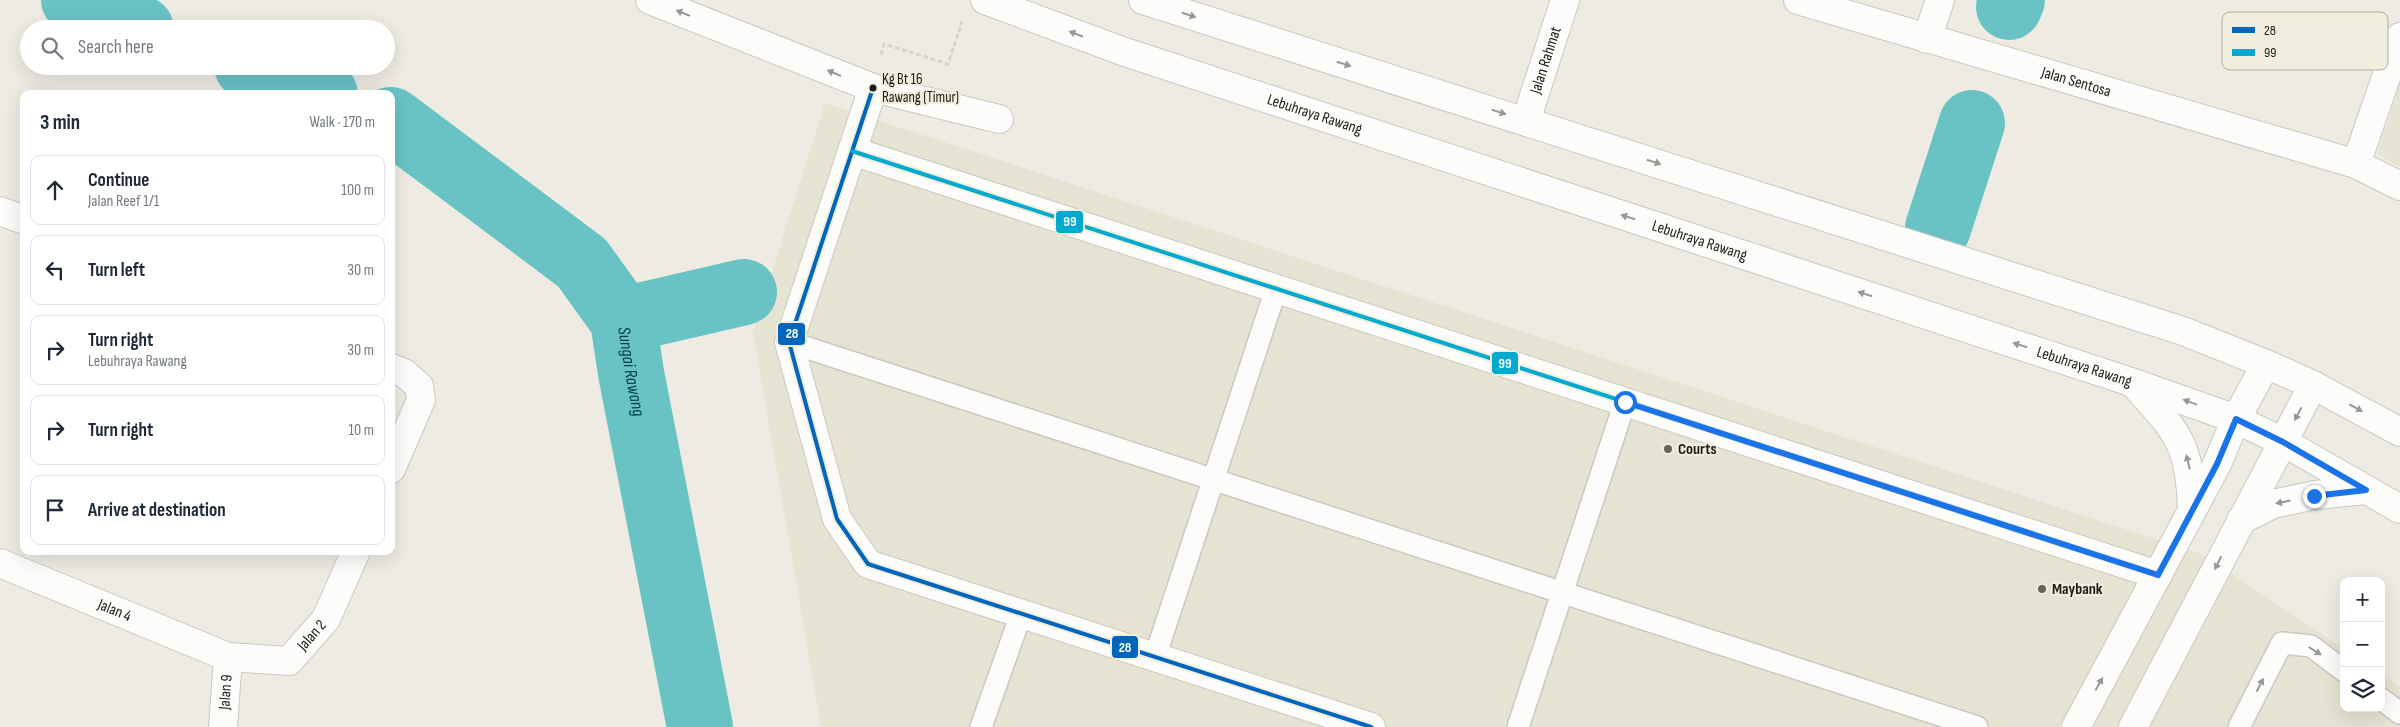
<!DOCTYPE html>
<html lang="en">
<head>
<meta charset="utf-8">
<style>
  :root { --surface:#fff; --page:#f6f6f7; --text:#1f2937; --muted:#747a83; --line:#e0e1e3 }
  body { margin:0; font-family:"Sofia Sans Condensed",sans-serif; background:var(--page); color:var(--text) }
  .controls { position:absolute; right:15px; bottom:15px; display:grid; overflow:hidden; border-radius:10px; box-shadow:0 5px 20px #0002 }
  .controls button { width:45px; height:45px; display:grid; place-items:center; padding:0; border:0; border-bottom:1px solid var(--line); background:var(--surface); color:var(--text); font:25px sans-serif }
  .stop { position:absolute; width:15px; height:15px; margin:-11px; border:4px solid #1a73e8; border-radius:50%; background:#fff }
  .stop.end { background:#1a73e8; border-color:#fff; box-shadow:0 1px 5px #0008 }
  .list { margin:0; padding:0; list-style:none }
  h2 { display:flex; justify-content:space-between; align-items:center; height:65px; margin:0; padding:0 20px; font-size:21px }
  h2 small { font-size:16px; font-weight:400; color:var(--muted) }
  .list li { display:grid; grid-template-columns:32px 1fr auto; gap:15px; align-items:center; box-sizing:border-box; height:70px; margin:0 10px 10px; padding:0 10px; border:1px solid var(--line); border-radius:10px }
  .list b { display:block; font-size:19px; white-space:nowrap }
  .list p { margin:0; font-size:16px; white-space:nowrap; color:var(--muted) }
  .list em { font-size:16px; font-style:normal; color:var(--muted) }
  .icon { flex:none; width:28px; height:28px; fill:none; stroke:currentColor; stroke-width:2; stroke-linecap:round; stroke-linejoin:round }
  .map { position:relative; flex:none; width:2400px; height:727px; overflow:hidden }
  .search { position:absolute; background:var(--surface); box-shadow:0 5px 20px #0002; left:20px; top:20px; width:375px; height:55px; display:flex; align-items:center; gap:12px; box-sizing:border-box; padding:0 18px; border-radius:28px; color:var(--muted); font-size:19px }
  .panel { position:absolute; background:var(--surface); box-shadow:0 5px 20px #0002; left:20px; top:90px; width:375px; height:465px; border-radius:10px }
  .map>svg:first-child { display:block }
  .built { fill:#e7e3d2 }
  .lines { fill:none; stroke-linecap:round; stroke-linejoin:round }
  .river { stroke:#69c3c5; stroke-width:66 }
  .lane-casing { stroke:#cac8c2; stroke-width:24 }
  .street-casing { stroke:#cac8c2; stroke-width:30 }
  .primary-casing { stroke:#cac8c2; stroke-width:30 }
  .path { stroke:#d4d4d2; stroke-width:3; stroke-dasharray:5 2.5; stroke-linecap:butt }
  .lane { stroke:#fcfcfb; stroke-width:21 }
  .street { stroke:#fcfcfb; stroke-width:28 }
  .primary { stroke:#fcfcfb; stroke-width:28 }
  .bus-1-casing { stroke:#f1eede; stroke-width:8 }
  .bus-2-casing { stroke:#f1eede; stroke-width:8 }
  .bus-1 { stroke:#0065bd; stroke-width:4 }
  .bus-2 { stroke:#00a9ce; stroke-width:4 }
  .oneway { fill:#989794 }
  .route { stroke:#1a73e8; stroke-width:6 }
  .bus-dot { fill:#1d1b16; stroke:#f1eede; stroke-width:2 }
  .poi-dot { fill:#66645d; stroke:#f1eede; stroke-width:2 }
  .labels { text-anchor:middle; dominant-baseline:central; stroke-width:4.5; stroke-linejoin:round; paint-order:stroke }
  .bus-label { font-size:15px; fill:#1d1b16; stroke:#f1eede; text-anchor:start }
  .street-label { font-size:16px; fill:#1d1b16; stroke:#f1eede }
  .poi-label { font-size:16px; font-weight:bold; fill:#1d1b16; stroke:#f1eede; text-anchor:start }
  .water-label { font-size:18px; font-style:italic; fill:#074144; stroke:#f1eede }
  .key { fill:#f1eede; stroke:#b1afa2; stroke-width:1 }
  .key-label { font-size:14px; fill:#1d1b16 }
  .line-badge { stroke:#f1eede; stroke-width:2 }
  .badge-label { font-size:14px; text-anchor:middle; font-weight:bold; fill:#fff }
</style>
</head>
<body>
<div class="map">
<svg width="2400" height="727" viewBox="0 0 2400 727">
  <rect width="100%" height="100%" fill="#edebe2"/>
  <g class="built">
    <path d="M2400 84V167L2377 154Z"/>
    <path d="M825 103 2204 555 2344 649V708H2381V674L2400 687V727H821L753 332Z"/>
  </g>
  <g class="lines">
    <g class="river">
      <path d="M74 0 112 18 141 29"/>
      <path d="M2009 7 2012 0"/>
      <path d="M247 66 325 94"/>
      <path id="s1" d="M391 120 582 263 623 320 631 373 700 727"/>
      <path d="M1938 228 1972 123"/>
      <path d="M623 320 744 292"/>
    </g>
    <defs>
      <g id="lane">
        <path d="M789 342 1977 727"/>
        <path d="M1155 657 1276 289"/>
        <path d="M2381 699 2400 713"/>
        <path d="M981 727 1021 614"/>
        <path d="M1518 727 1625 402"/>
        <path d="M2239 727 2282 643 2311 646 2344 671"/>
      </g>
      <g id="street">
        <path d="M650 0 873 88 999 119"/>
        <path id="s2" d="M1798 0 2356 164 2400 186"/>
        <path d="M1927 39 1940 0"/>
        <path d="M873 88 789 342 837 519 868 564 1371 727"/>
        <path id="s3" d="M1526 121 1565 0"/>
        <path d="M852 151 2158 575"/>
        <path d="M2356 164 2400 37"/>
        <path d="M0 211 24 220"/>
        <path d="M391 368 404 373 419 386 421 400 391 469"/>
        <path id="s4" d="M0 563 228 657 289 661 326 619 356 551"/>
        <path id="s5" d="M223 727 228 657"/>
        <path d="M2076 727 2217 464 2236 419 2266 364"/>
        <path d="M2133 727 2313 385"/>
      </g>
      <g id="primary">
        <path id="s6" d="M985 0 1122 51 2131 382 2236 419 2283 442 2400 509"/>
        <path d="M1143 0 2183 331 2266 364 2313 385 2400 432"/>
        <path d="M2133 383C2177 432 2190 442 2192 510"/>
        <path d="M2241 520 2273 504 2315 495 2366 490"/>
      </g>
    </defs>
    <use href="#lane" class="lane-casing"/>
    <use href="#street" class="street-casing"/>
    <use href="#primary" class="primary-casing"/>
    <path class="path" d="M881 55 884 44 948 64 962 22"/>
    <use href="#lane" class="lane"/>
    <use href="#street" class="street"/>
    <use href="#primary" class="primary"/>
    <defs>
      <path id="bus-1" d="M873 88 789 342 837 519 868 564 1371 727"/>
      <path id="bus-2" d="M852 151 2158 575"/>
    </defs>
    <use href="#bus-1" class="bus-1-casing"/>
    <use href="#bus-2" class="bus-2-casing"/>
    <use href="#bus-1" class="bus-1"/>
    <use href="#bus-2" class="bus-2"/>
  </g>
  <defs><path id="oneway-solid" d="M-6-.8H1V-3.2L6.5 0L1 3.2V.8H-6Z" transform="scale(1.25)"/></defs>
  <g class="oneway">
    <use href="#oneway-solid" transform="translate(683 13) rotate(-158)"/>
    <use href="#oneway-solid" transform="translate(1189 15) rotate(18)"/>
    <use href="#oneway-solid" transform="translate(1076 34) rotate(-159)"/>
    <use href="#oneway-solid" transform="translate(1344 64) rotate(18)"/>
    <use href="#oneway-solid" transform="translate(834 73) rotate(-158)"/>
    <use href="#oneway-solid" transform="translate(1499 112) rotate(18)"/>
    <use href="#oneway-solid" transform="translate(1654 162) rotate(18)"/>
    <use href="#oneway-solid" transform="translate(1628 217) rotate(-162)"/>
    <use href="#oneway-solid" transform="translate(1865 294) rotate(-162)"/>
    <use href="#oneway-solid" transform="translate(2020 345) rotate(-162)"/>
    <use href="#oneway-solid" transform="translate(2190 402) rotate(-160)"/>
    <use href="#oneway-solid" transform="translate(2356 408) rotate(29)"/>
    <use href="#oneway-solid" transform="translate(2298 414) rotate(118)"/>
    <use href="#oneway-solid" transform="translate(2188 462) rotate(-104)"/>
    <use href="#oneway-solid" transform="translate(2283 502) rotate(169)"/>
    <use href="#oneway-solid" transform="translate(2218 563) rotate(117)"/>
    <use href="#oneway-solid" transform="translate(2315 651) rotate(32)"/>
    <use href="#oneway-solid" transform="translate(2099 684) rotate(-61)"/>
    <use href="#oneway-solid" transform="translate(2260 685) rotate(-63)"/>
  </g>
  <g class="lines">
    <path class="route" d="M1625 402 2158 575 2217 464 2236 419 2283 442 2366 490 2314 496"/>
  </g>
  <circle class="bus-dot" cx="873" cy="88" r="4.5"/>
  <g class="poi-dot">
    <circle cx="1668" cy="449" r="5"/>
    <circle cx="2042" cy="589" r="5"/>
  </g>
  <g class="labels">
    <g class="bus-label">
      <text x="882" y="79">Kg Bt 16<tspan x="882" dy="18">Rawang (Timur)</tspan></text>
    </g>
    <g class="street-label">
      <text stroke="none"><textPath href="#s3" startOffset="64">Jalan Rahmat</textPath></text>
      <text stroke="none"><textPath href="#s2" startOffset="290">Jalan Sentosa</textPath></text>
      <text stroke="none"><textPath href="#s6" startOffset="349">Lebuhraya Rawang</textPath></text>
      <text stroke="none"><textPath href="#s6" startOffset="754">Lebuhraya Rawang</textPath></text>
      <text stroke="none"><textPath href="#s6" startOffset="1159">Lebuhraya Rawang</textPath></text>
      <text stroke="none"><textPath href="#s4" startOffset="124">Jalan 4</textPath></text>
      <text stroke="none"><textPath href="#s4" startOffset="342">Jalan 2</textPath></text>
      <text stroke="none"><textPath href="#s5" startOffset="35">Jalan 9</textPath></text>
    </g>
    <g class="poi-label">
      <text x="1678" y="449">Courts</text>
      <text x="2052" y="589">Maybank</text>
    </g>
    <g class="water-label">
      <text stroke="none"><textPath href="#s1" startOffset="361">Sungai Rawang</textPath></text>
    </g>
  </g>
  <rect x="2222" y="12" width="166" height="58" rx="8" class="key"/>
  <rect x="2232" y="27" width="23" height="6" fill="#0065bd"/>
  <rect x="2232" y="49" width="23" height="7" fill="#00a9ce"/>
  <g class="key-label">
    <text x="2264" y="35">28</text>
    <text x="2264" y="57">99</text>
  </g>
  <g class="line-badge">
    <rect x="1055" y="210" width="29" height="24" rx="5" fill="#00a9ce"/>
    <rect x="777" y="322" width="29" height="24" rx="5" fill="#0065bd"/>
    <rect x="1491" y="351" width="28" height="24" rx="5" fill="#00a9ce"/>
    <rect x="1111" y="635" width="28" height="24" rx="5" fill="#0065bd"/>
  </g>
  <g class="badge-label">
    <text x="1070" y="226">99</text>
    <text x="792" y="338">28</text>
    <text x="1505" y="368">99</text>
    <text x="1125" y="652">28</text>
  </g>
</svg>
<div class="controls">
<button>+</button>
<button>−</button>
<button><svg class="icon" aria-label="layers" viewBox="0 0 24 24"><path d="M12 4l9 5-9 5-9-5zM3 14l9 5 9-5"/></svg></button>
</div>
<div class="stop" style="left:1625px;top:402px"></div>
<div class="stop end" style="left:2314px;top:496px"></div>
<div class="search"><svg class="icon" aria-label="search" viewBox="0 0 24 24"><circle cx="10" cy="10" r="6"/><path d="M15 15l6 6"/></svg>Search here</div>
<section class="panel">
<h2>3 min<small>Walk · 170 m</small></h2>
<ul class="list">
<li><svg class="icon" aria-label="ahead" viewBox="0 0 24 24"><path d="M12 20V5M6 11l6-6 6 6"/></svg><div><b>Continue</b><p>Jalan Reef 1/1</p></div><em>100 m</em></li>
<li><svg class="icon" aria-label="left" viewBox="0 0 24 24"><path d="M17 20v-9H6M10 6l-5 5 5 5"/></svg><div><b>Turn left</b></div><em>30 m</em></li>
<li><svg class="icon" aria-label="right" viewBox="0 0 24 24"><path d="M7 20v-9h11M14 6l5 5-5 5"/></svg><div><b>Turn right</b><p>Lebuhraya Rawang</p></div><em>30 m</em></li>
<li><svg class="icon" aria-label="right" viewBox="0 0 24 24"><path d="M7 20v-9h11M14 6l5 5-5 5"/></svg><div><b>Turn right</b></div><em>10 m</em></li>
<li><svg class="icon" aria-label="arrive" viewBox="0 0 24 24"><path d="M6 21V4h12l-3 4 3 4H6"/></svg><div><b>Arrive at destination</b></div></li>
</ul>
</section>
</div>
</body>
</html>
